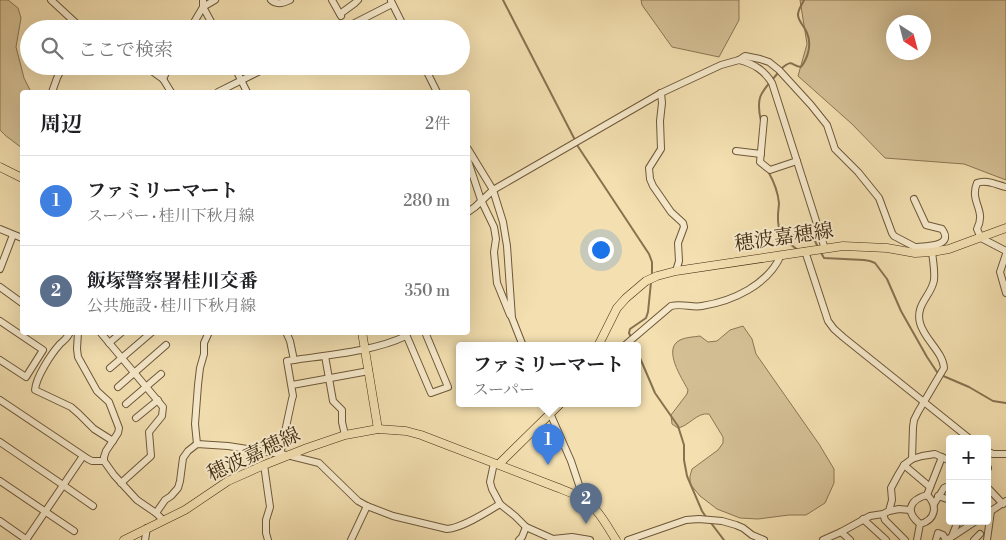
<!DOCTYPE html>
<html lang="ja">
<head>
<meta charset="utf-8">
<style>
  :root { --surface:#fff; --page:#f2f2f2; --text:#202124; --muted:#757577; --line:#e0e0e0; --accent:#2563eb }
  body { margin:0; font-family:"Libre Bodoni","Noto Serif JP",serif; background:var(--page); color:var(--text) }
  .controls { position:absolute; right:15px; bottom:15px; display:grid; overflow:hidden; border-radius:5px; box-shadow:0 5px 20px #0002 }
  .controls button { width:45px; height:45px; display:grid; place-items:center; padding:0; border:0; border-bottom:1px solid var(--line); background:var(--surface); color:var(--text); font:25px sans-serif }
  .compass { position:absolute; left:886px; top:15px; width:45px; height:45px; border-radius:50%; background:var(--surface); box-shadow:0 5px 20px #0002; rotate:144deg }
  .you { position:absolute; left:600px; top:249px; width:18px; height:18px; margin:-12px; border:4px solid #fff; border-radius:50%; background:#1a73e8; box-shadow:0 0 0 8px #1a73e833 }
  .badge { display:grid; place-items:center; width:32px; height:32px; border-radius:50%; background:var(--accent); color:#fff; font-size:16px; font-weight:700 }
  .pin { position:absolute; translate:-50% -41px; filter:drop-shadow(0 1px 2px #0008) }
  .pin::after { content:''; position:absolute; top:26px; width:18px; height:15px; background:inherit; clip-path:polygon(0 0,100% 0,50% 100%) }
  .popup { position:absolute; left:456px; top:342px; width:185px; height:65px; box-sizing:border-box; display:grid; place-content:center; border-radius:5px; background:var(--surface); filter:drop-shadow(0 1px 4px #0005); font-size:16px; white-space:nowrap; color:var(--muted) }
  .popup b { font-size:19px; color:var(--text) }
  .popup::after { content:''; position:absolute; left:50%; top:100%; margin-left:-10px; border:10px solid transparent; border-top-color:var(--surface) }
  .list { margin:0; padding:0; list-style:none }
  h2 { display:flex; justify-content:space-between; align-items:center; height:65px; margin:0; padding:0 20px; font-size:21px }
  h2 small { font-size:16px; font-weight:400; color:var(--muted) }
  .list li { display:grid; grid-template-columns:32px 1fr auto; gap:15px; align-items:center; box-sizing:border-box; height:90px; padding:0 20px; border-top:1px solid var(--line) }
  .list b { display:block; font-size:19px; white-space:nowrap }
  .list p { margin:0; font-size:16px; white-space:nowrap; color:var(--muted) }
  .list em { font-size:16px; font-style:normal; color:var(--muted) }
  .icon { flex:none; width:28px; height:28px; fill:none; stroke:currentColor; stroke-width:2; stroke-linecap:round; stroke-linejoin:round }
  .map { position:relative; flex:none; width:1006px; height:540px; overflow:hidden }
  .search { position:absolute; background:var(--surface); box-shadow:0 5px 20px #0002; left:20px; top:20px; width:450px; height:55px; display:flex; align-items:center; gap:12px; box-sizing:border-box; padding:0 18px; border-radius:28px; color:var(--muted); font-size:19px }
  .panel { position:absolute; background:var(--surface); box-shadow:0 5px 20px #0002; left:20px; top:90px; width:450px; height:245px; border-radius:5px }
  .map>svg:first-child { display:block }
  .green { fill:#d5c095; stroke:#8a7653; fill-rule:evenodd }
  .lines { fill:none; stroke-linecap:round; stroke-linejoin:round }
  .stream { stroke:#877250; stroke-width:2 }
  .minor-casing { stroke:#6d5839; stroke-width:8 }
  .major-casing { stroke:#402b11; stroke-width:9 }
  .minor { stroke:#f7eacc; stroke-width:6 }
  .major { stroke:#f3dfb0; stroke-width:8 }
  .labels { text-anchor:middle; dominant-baseline:central; stroke-width:4; stroke-linejoin:round; paint-order:stroke }
  .street-label { font-size:20px; fill:#402b11; stroke:#f7eacc }
</style>
</head>
<body>
<div class="map">
<svg width="1006" height="540" viewBox="0 0 1006 540">
  <rect width="100%" height="100%" fill="#f3dfb0"/>
  <filter id="stains"><feTurbulence type="fractalNoise" baseFrequency=".004" numOctaves="4"/><feColorMatrix values="0 0 0 0 .2 0 0 0 0 .09 0 0 0 0 .02 0 0 0 .5 -.17"/></filter>
  <radialGradient id="worn" r=".72"><stop offset=".6" stop-color="#630" stop-opacity="0"/><stop offset="1" stop-color="#630" stop-opacity=".3"/></radialGradient>
  <g class="green">
    <path d="M0 0H8L18 8 21 18 16 47 24 78 31 92H22V148L6 136 0 130Z"/>
    <path d="M641 0H739V20L719 57 672 47 642 5Z"/>
    <path d="M800 0H1006V180L964 164 885 158 852 124 798 76 807 44ZM924 22V52H894V22Z"/>
    <path d="M743 326 752 339 756 354 819 444 834 469V483L825 503 806 515H789L758 519 740 518 717 509 700 496 690 484V476L692 469 718 450 723 443V437L709 414C697 412 689 426 678 428L672 424 671 415 687 394 688 390C682 378 662 349 680 340 686 337 694 337 700 336L708 342 717 341 730 330Z"/>
  </g>
  <g class="lines">
    <g class="stream">
      <path d="M503 0 575 140"/>
      <path d="M781 69C793 58 791 66 801 67 808 58 812 44 807 33 805 27 798 21 798 15 798 9 802 5 804 0"/>
      <path d="M761 121C755 95 762 92 778 73"/>
      <path d="M577 145 649 254 652 262V275"/>
      <path d="M769 173C774 182 778 193 779 203 779 207 778 211 778 215 777 234 784 240 798 250"/>
      <path d="M783 236 807 235H812L818 247"/>
      <path d="M820 251 824 258 864 260 870 261 875 263 887 279 901 311 927 357 937 372 941 375 969 387 993 401 1006 403"/>
      <path d="M635 346 629 333 630 329 646 318 648 312 651 282"/>
      <path d="M637 351 655 393 678 426 684 445V460L687 476 702 511 706 517"/>
      <path d="M711 523 724 540"/>
    </g>
    <defs>
      <g id="minor">
        <path d="M51 0 78 25 79 29"/>
        <path d="M203 0V7L215 29"/>
        <path d="M271 0C276 5 284 3 290 0"/>
        <path d="M332 0 341 16"/>
        <path d="M391 1 405 29"/>
        <path d="M340 14 355 3 358 0"/>
        <path d="M190 29 203 7 215 0"/>
        <path d="M343 29 392 4"/>
        <path d="M739 60C754 64 764 70 772 83L825 249"/>
        <path d="M145 66 163 79 171 92"/>
        <path d="M234 66 247 92"/>
        <path d="M424 66 437 92"/>
        <path d="M163 79 169 66"/>
        <path d="M52 92 57 78 63 66"/>
        <path d="M218 92 270 66"/>
        <path d="M661 93 662 103 660 121 661 149 649 168 650 179 653 186 671 212 683 223 684 227 678 243 679 261 676 271"/>
        <path d="M764 119 760 162 770 170 797 161"/>
        <path d="M468 149 493 190 503 222 507 246 512 318 523 346"/>
        <path d="M736 151 761 154"/>
        <path d="M472 156 468 159 469 164 481 200 494 227 496 239 494 252 497 283 510 315"/>
        <path d="M1006 187C997 185 986 179 977 183 969 202 987 210 977 229L981 238 1006 251"/>
        <path d="M914 199 926 225 942 229C955 247 925 246 915 247"/>
        <path d="M468 212 475 207 493 190 661 93 721 65 739 60 745 56 760 59 769 62 779 70 811 105 827 125 835 149 858 172 879 198 892 233 894 236 915 247V253"/>
        <path d="M0 229 22 238"/>
        <path d="M805 251 828 321 834 329 843 337 970 439"/>
        <path d="M1006 254 1000 272 1006 293"/>
        <path d="M0 269 13 235"/>
        <path d="M0 287 22 303"/>
        <path d="M0 321 43 350 26 377 0 360"/>
        <path d="M70 332C68 338 64 340 60 344 51 354 36 377 35 390L71 407 79 414 94 429 113 441"/>
        <path d="M78 332 77 349 78 357 97 391 109 402 119 428 118 433 106 451 104 457V461L114 475 137 500 156 513 163 520"/>
        <path d="M100 332 163 407 162 416 149 432 151 456 121 483"/>
        <path d="M405 332 431 393 448 387 425 332"/>
        <path d="M109 343 122 332"/>
        <path d="M624 346 671 306C682 303 692 308 702 306 733 301 768 285 781 255"/>
        <path d="M325 356 333 401 342 410V422L345 435"/>
        <path d="M294 360C329 355 375 351 406 336"/>
        <path d="M110 368 152 332"/>
        <path d="M292 385 369 371"/>
        <path d="M118 387 166 345"/>
        <path d="M0 400 88 459 92 461H104"/>
        <path d="M126 404 161 374"/>
        <path d="M546 404 571 461 584 500"/>
        <path d="M136 418 158 400"/>
        <path d="M0 442 63 485 93 506"/>
        <path d="M197 444 195 424 198 385 200 368 204 354V343L209 332"/>
        <path d="M987 451 993 454H1006"/>
        <path d="M280 455 292 399 293 396 287 361 294 360 290 341 286 332"/>
        <path d="M912 459 913 427 914 420 918 412 944 368C943 352 924 339 920 323 915 304 932 295 934 280 935 271 933 261 932 252"/>
        <path d="M494 463 490 482 492 489 500 504 515 516 526 527 553 539 572 537 590 540"/>
        <path d="M264 465 270 507 266 520V533L268 540"/>
        <path d="M904 465 930 487"/>
        <path d="M987 468H988"/>
        <path d="M0 481 74 531"/>
        <path d="M987 487 1003 504"/>
        <path d="M938 496 950 500"/>
        <path d="M934 504 944 488 946 487 950 488"/>
        <path d="M889 511 899 509 910 510"/>
        <path d="M156 513 165 500 171 496 178 488 180 481 183 458 188 451 197 444 228 446 287 455 319 463 358 501 367 506 393 516 447 529C462 528 487 512 500 504"/>
        <path d="M988 513 1006 501"/>
        <path d="M883 514 885 520 905 540"/>
        <path d="M863 519 886 540"/>
        <path d="M0 521 27 540"/>
        <path d="M920 524C905 512 909 500 927 495"/>
        <path d="M841 532 850 540"/>
        <path d="M952 536 958 521"/>
        <path d="M26 540 83 456"/>
        <path d="M145 540 147 528"/>
        <path d="M351 540 367 506"/>
        <path d="M519 540 522 537 526 527"/>
        <path d="M628 540 686 520 699 519 722 521 736 525 743 528 752 535 764 540"/>
        <path d="M823 540 841 532 870 516 883 514 889 511 892 500 891 488 898 475 904 465 912 459 922 456 935 454 950 461"/>
        <path d="M917 540 920 524C936 520 938 505 927 495L942 457"/>
        <path d="M936 540 938 533 943 535 946 540"/>
        <path d="M947 540 976 521"/>
        <path d="M974 540 980 534"/>
        <path d="M987 540 991 511"/>
      </g>
      <g id="major">
        <path d="M0 167 22 178"/>
        <path d="M362 332 378 429"/>
        <path d="M598 346 617 308 626 298 646 281 657 276 676 271 843 246 887 248 915 253 932 252 949 249 1006 228"/>
        <path d="M499 464 560 404"/>
        <path d="M124 540 185 510 228 481 264 465 307 448 345 435 378 429 406 431 421 435 556 487C566 491 576 494 585 500 599 510 607 526 616 540"/>
      </g>
    </defs>
    <use href="#minor" class="minor-casing"/>
    <use href="#major" class="major-casing"/>
    <use href="#minor" class="minor"/>
    <use href="#major" class="major"/>
  </g>
  <g class="labels">
    <g class="street-label">
      <text transform="translate(784 238) rotate(-8)">穂波嘉穂線</text>
      <text transform="translate(254 455) rotate(-25)">穂波嘉穂線</text>
    </g>
  </g>
  <rect width="100%" height="100%" filter="url(#stains)"/>
  <rect width="100%" height="100%" fill="url(#worn)"/>
</svg>
<div class="controls">
<button>+</button>
<button>−</button>
</div>
<svg class="compass" viewBox="-18 -18 36 36"><path d="M0-13l5 13h-10z" fill="#e53935"/><path d="M0 13l5-13h-10z" fill="#757577"/></svg>
<div class="you"></div>
<div class="pin badge" style="left:548px;top:465px;background:#3f7fe0">1</div>
<div class="popup"><b>ファミリーマート</b>スーパー</div>
<div class="pin badge" style="left:586px;top:524px;background:#5c6f8a">2</div>
<div class="search"><svg class="icon" aria-label="search" viewBox="0 0 24 24"><circle cx="10" cy="10" r="6"/><path d="M15 15l6 6"/></svg>ここで検索</div>
<section class="panel">
<h2>周辺<small>2件</small></h2>
<ul class="list">
<li><span class="badge" style="background:#3f7fe0">1</span><div><b>ファミリーマート</b><p>スーパー · 桂川下秋月線</p></div><em>280 m</em></li>
<li><span class="badge" style="background:#5c6f8a">2</span><div><b>飯塚警察署桂川交番</b><p>公共施設 · 桂川下秋月線</p></div><em>350 m</em></li>
</ul>
</section>
</div>
</body>
</html>
